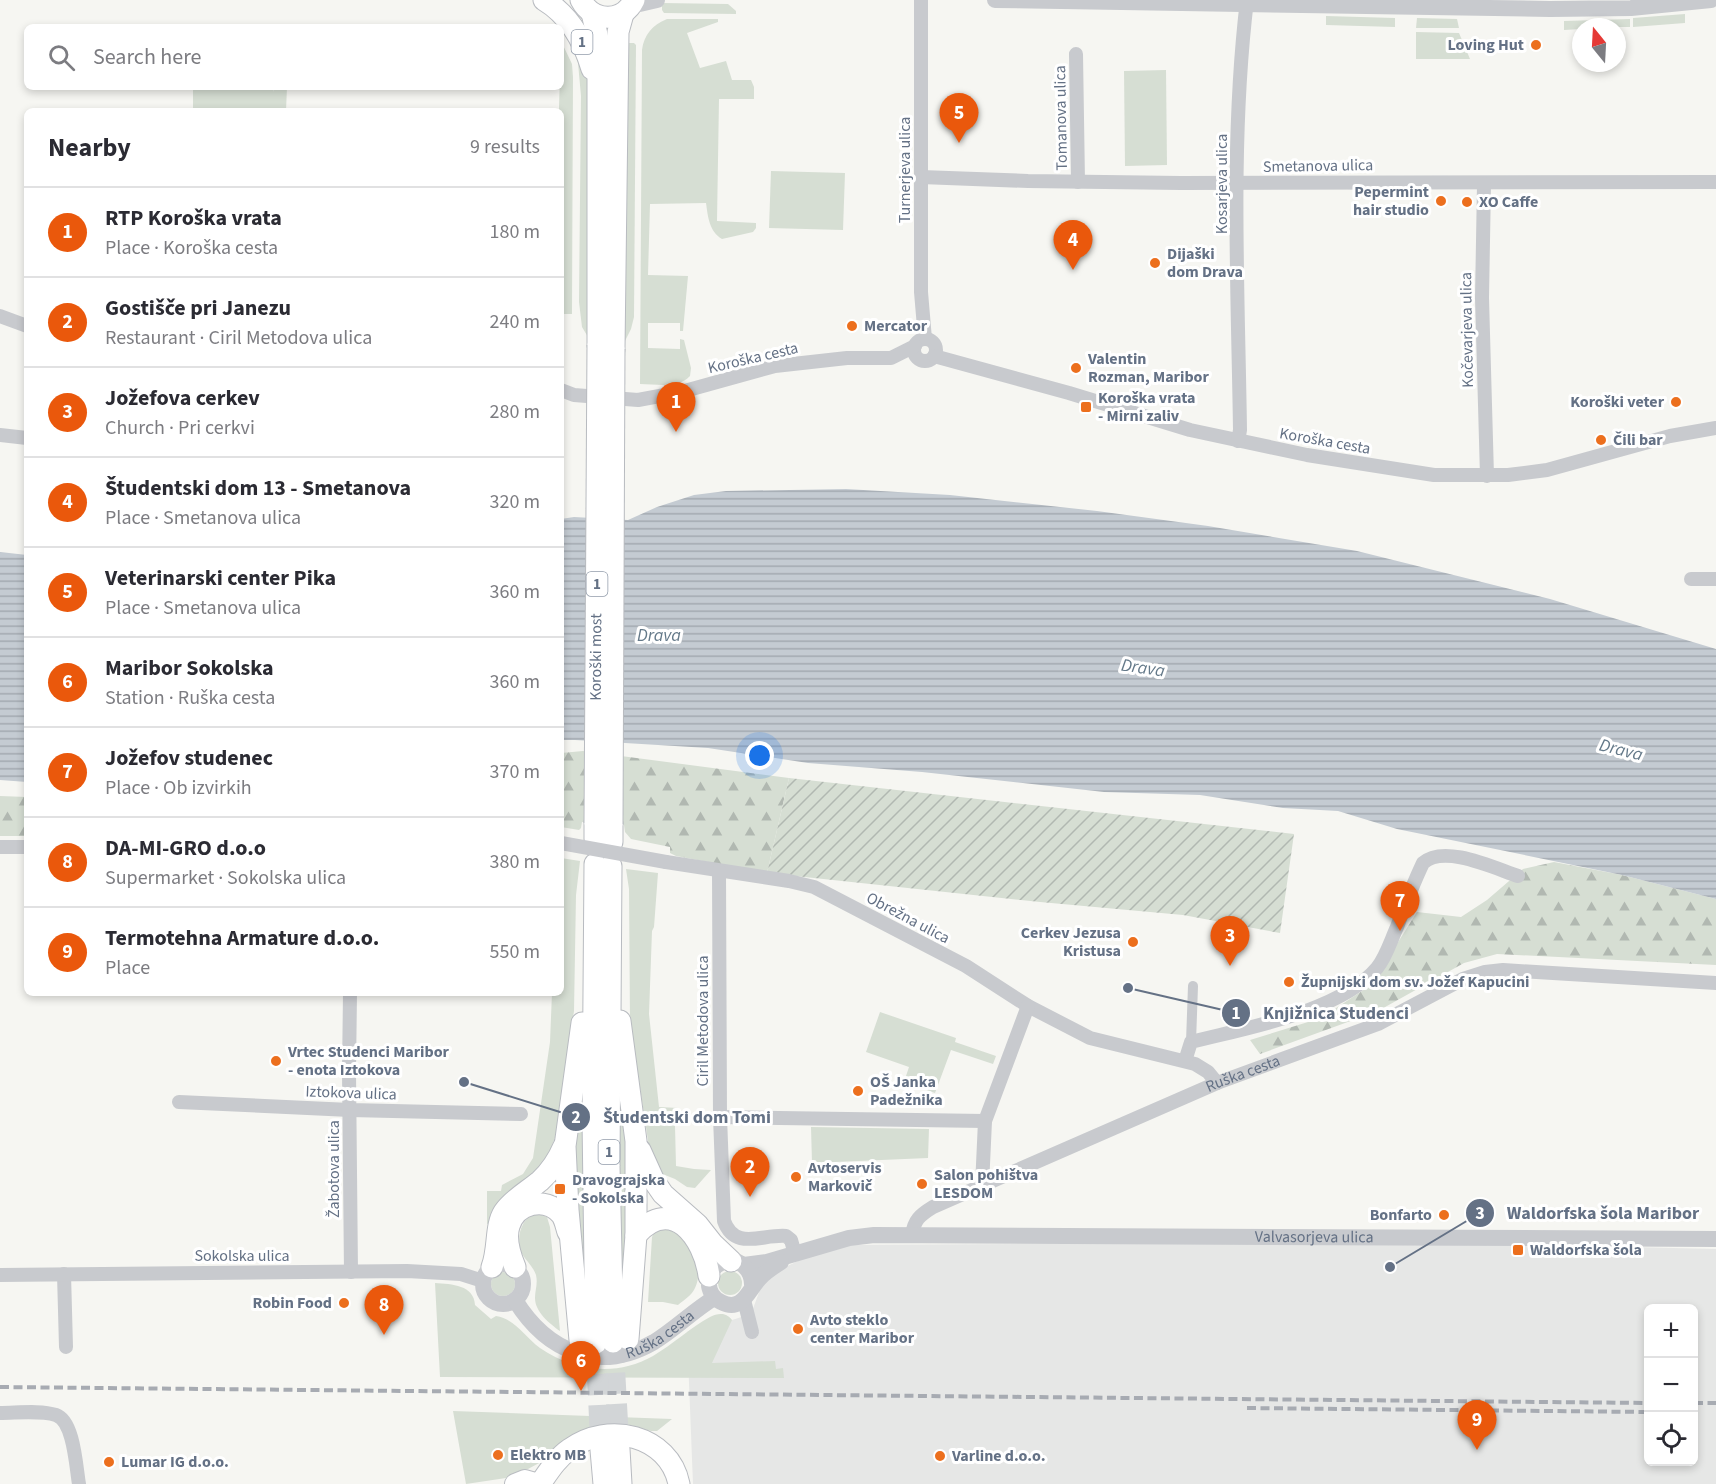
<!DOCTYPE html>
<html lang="en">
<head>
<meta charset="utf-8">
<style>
  :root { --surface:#fff; --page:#f7f7f7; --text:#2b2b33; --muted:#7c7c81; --line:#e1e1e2; --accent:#ea580c }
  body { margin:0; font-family:"Source Sans 3",sans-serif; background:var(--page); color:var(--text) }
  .controls { position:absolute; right:18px; bottom:18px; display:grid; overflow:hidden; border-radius:9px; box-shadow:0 3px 9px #0003 }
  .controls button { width:54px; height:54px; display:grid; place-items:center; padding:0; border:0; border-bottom:2px solid var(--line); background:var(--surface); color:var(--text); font:30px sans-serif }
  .compass { position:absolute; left:1572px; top:18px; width:54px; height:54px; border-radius:50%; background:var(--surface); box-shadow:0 3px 9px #0003; rotate:342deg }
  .you { position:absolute; left:760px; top:756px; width:21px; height:21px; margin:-15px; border:4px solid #fff; border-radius:50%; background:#1a73e8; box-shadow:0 0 0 9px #1a73e833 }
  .badge { display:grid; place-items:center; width:39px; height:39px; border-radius:50%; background:var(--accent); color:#fff; font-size:20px; font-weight:700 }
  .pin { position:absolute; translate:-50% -50px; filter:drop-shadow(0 2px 3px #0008) }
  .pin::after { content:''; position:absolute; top:32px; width:21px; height:18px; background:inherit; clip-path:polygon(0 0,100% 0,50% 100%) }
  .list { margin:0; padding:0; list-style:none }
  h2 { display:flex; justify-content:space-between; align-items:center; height:78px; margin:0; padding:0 24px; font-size:26px }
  h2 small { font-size:20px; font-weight:400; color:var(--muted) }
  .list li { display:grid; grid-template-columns:39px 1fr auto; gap:18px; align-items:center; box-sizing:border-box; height:90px; padding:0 24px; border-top:2px solid var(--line) }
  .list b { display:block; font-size:22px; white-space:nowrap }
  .list p { margin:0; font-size:20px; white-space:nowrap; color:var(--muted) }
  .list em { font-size:20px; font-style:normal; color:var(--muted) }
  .icon { flex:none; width:33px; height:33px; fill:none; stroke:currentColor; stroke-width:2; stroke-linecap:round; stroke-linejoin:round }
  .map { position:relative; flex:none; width:1716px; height:1484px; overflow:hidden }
  .search { position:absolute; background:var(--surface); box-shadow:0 3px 9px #0003; left:24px; top:24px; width:540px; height:66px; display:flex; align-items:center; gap:15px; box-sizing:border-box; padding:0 21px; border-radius:9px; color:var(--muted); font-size:22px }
  .panel { position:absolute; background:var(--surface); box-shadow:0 3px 9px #0003; left:24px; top:108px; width:540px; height:888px; border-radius:9px }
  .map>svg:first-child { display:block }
  .built { fill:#e6e7e6; fill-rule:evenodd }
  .green { fill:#d6ded3 }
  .forest { fill:url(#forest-firs) }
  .garden { fill:url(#garden-furrows) }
  .water { fill:url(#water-rules) }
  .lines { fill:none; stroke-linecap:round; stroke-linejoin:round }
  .primary-tunnel { stroke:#d2d5d7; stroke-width:21; stroke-dasharray:21 10; stroke-linecap:butt }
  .secondary-casing { stroke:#babdc2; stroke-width:22 }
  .primary-casing { stroke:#b8bbc0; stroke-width:23 }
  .pedestrian { stroke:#c8cace; stroke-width:10 }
  .minor { stroke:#c8cace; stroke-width:14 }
  .tertiary { stroke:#c8cace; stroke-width:16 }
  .secondary { stroke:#fff; stroke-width:20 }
  .primary { stroke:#fff; stroke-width:21 }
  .rail { stroke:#a7abb2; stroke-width:4; stroke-dasharray:9 4.5; stroke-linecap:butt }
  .primary-bridge-casing { stroke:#b8bbc0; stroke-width:23; stroke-linecap:butt }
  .minor-bridge { stroke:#c8cace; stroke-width:14 }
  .primary-bridge { stroke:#fff; stroke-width:21 }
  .poi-dot { fill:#ec6f1d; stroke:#fff; stroke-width:2 }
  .labels { text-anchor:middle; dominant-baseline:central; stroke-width:6; stroke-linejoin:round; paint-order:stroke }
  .shield { fill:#fff; stroke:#929caa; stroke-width:1.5 }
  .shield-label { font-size:15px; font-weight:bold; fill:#647185 }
  .poi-label { font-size:16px; font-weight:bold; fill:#647185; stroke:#fff; text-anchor:start }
  .street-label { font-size:16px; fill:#647185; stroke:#fff }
  .water-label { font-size:18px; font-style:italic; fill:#647989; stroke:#fff }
  .leader { fill:none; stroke:#647185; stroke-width:2 }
  .callout-dot { fill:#647185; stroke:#fff; stroke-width:2 }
  .mark-label { font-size:18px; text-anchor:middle; font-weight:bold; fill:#fff }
  .callout-label { font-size:18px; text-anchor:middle; font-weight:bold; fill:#647185; stroke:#fff; stroke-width:6; stroke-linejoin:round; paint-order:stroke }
</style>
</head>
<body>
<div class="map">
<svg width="1716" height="1484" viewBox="0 0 1716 1484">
  <defs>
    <pattern id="forest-firs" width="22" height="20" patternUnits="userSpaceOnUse" patternTransform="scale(1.5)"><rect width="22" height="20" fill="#d6ded3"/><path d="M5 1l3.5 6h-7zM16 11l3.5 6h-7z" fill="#b1b8b1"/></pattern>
    <pattern id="garden-furrows" width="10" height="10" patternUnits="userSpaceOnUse" patternTransform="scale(1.5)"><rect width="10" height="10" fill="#d6ded3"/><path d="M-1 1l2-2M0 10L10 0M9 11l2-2" fill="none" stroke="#b1b8b1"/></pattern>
    <pattern id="water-rules" width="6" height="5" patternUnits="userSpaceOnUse" patternTransform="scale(1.5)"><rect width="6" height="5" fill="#c4cbd2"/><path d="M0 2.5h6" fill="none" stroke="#a3a9b0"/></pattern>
  </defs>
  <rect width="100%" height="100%" fill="#f6f6f2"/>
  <path class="built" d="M1411 1242 1716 1249V1484H693L687 1332 715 1315H726L732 1320 751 1314 761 1287 773 1273 802 1259 845 1245ZM1648 1308H1694V1462H1648Z"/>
  <g class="green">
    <path d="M662 3 728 4 736 11V14L664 13 662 10Z"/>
    <path d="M1685 14V23L1633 27V18Z"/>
    <path d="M1326 16 1395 18V27L1326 25Z"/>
    <path d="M1417 18 1457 19 1459 28H1416Z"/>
    <path d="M667 19H718V22L687 33 700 68 726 61 732 80H751L754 87V99H719L717 221 756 223V228L753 232 722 239C709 231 708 217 706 203L650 204 648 275 688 276 683 331H680V323H648V348L680 349V339L684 340 691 368 690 376C678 389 657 384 640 384L642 50C644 35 652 25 667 19Z"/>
    <path d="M1630 19V27H1581V29L1564 30V21Z"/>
    <path d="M1416 32 1459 33 1470 59H1416Z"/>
    <path d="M561 41 572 64 573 77 572 314H561V111H559V107Z"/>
    <path d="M624 43H634L636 45 634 317 631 329 625 341Z"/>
    <path d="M571 44 588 75V337L582 327 579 302 581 96 578 63Z"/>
    <path d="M1166 70 1167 165 1125 166 1124 71Z"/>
    <path d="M193 87H273L274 92V87H287L286 111H193Z"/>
    <path d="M771 171 845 173 843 230 769 228Z"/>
    <path d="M561 858 580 861 576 895 574 1011 556 1135 548 1156 536 1172 503 1197 494 1209 490 1223 487 1224V1191H501L502 1185 523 1174 533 1158 550 1042 552 993H561Z"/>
    <path d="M626 869 658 873 654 927 652 931 649 1014 659 1107 678 1108 677 1126H675L676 1166 694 1169 711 1170 695 1188 687 1187 675 1179 660 1173 649 1147 630 1022 629 889Z"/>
    <path d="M880 1012 956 1038 955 1042 996 1056 993 1064 951 1050 935 1093 904 1082 909 1067 866 1052Z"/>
    <path d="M587 1043 590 1342 571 1179Z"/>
    <path d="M617 1043 630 1179 619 1336Z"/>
    <path d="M811 1127 929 1129 928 1158 812 1163Z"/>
    <path d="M536 1213 547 1217 550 1227 560 1331C550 1324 535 1312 535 1298 535 1290 538 1284 536 1275 533 1266 525 1260 521 1252 516 1237 521 1218 536 1213Z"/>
    <path d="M663 1229C687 1231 706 1266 695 1288 692 1295 684 1300 678 1305L663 1302H648L652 1237 654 1233Z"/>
    <circle cx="730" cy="1283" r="12"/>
    <circle cx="503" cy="1284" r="12"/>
    <path d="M435 1283C452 1284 474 1285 475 1305L491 1319 496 1316C515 1319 525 1337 540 1348 574 1371 616 1377 653 1356 673 1344 690 1328 710 1317 718 1313 726 1312 732 1320L712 1363 775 1361 776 1369 783 1368 784 1378 440 1377Z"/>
    <path d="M453 1411 672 1419 657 1431H651L623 1423 590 1427 568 1438 541 1462 528 1469 506 1478 466 1484Z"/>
  </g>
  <g class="forest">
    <path d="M583 751 789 778 767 873 676 856 670 853V847L631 839 625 832 624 825 582 822 581 828 579 830 561 827V753Z"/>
    <path d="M0 796 27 797V836H0Z"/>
    <path d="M1554 862 1622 875 1716 899V965L1497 954 1464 963 1378 1011 1260 1054 1250 1040 1321 1018 1371 985 1417 912 1461 917 1487 900 1523 869Z"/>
  </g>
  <path class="garden" d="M789 778 1294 834 1280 933 1183 915 1040 902 767 873Z"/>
  <g class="water">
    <path d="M846 489 950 495 1097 511 1208 526 1357 551 1550 599 1716 649V899L1622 875 1397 829 1338 811 1283 808 1200 795 1104 792 922 772 808 763 708 748 575 740H561V519L574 517 628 520 657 507 694 495 726 491Z"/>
    <path d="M0 552 27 555V782L0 780Z"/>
  </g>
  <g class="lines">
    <g class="primary-tunnel">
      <path d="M613 1342 619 1449"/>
      <path d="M596 1343 601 1450"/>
    </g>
    <defs>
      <path id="secondary" d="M515 1484 525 1480 539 1484"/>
      <g id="primary">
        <path d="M544 0C569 15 584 42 592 69"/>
        <path d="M581 0C593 23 623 23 634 0"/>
        <path d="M592 13 598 39V345"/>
        <path d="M614 349 618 32 623 14"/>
        <path d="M612 824V842"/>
        <path d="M595 839V823"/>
        <path d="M595 864 593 1119 596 1343"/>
        <path d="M611 866 609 1166 613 1342"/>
        <path d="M620 1021 636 1141V1235L628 1339"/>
        <path d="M640 1150 654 1181 663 1194 697 1224 712 1243 731 1261"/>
        <path d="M636 1235C672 1194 704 1238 709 1276"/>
        <path d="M492 1267C499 1249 495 1226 504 1212 513 1199 528 1191 540 1181 551 1171 558 1160 564 1146"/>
        <path d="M515 1267C510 1255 505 1239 509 1226 516 1203 545 1196 561 1214 565 1219 566 1226 568 1232"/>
        <path d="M580 1340 568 1210 565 1146 582 1023"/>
        <path d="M619 1449 621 1484"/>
        <path d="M601 1450 604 1484"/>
        <path d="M540 1484C549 1471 557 1458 570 1449 608 1421 669 1435 679 1484"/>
      </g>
    </defs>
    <use href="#secondary" class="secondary-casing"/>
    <use href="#primary" class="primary-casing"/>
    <path class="pedestrian" d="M1191 1042 1193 986"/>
    <g class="minor">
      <path d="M921 0V292L925 339"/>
      <path d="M1076 54 1078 182"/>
      <path d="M921 177 1028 181 1181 183 1716 182"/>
      <path d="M1484 184 1482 298 1487 476"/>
      <path d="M0 316 27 326"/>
      <circle cx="925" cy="350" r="11"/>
      <path d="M934 356 1069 393 1190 430 1307 455 1434 475H1508L1547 470 1670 436 1716 428"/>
      <path d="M561 390 574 395 638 400 681 392 775 366 847 358H891L915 346"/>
      <path d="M0 435 27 438"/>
      <path d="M1238 441 1240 430C1238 287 1230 142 1247 0"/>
      <path d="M1691 579H1716"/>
      <path d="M0 847H27"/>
      <path d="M666 862 789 881 814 887 966 966 1028 1006 1090 1038 1195 1064 1208 1072 1217 1083"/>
      <path d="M719 871 720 1117 724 1221C735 1251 762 1234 786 1236L791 1240 795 1254"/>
      <path d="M350 993 349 1072 351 1272"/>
      <path d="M1185 1061 1191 1042C1245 1028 1340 1012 1377 968 1386 957 1391 940 1397 927 1405 905 1413 884 1423 863 1444 844 1494 868 1518 876"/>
      <path d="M179 1102 350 1110 521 1114"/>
      <path d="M720 1117 985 1121"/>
      <path d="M982 1186 985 1121 1028 1006"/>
      <path id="s1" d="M912 1235C914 1220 920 1215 933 1207L1217 1083 1378 1024 1463 979 1485 972 1503 970 1716 983"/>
      <path d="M64 1274 66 1347"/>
      <path d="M0 1275 407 1271 461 1274 483 1281"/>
      <path d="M744 1300 752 1332"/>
      <path d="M0 1413C17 1413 40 1410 56 1415 74 1421 76 1467 79 1484"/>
    </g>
    <g class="tertiary">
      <path d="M995 0 1550 9 1631 8 1711 0"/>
      <path d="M631 6 657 0"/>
      <circle cx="503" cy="1284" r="20"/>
      <path id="s2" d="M744 1265 767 1262 849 1238 874 1235 1716 1239"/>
      <path d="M752 1287C753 1271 740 1256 723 1262 705 1269 704 1294 721 1302 742 1313 748 1291 759 1279 765 1272 773 1267 781 1262"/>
      <path id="s3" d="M515 1300C547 1352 599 1374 654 1342 675 1329 693 1311 714 1298"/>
    </g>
    <use href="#secondary" class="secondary"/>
    <use href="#primary" class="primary"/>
    <g class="rail">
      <path d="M0 1387 1648 1403"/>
      <path d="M1694 1403H1716"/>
      <path d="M1247 1408 1648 1412"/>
    </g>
    <defs>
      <g id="primary-bridge">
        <path id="s4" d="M595 823 598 345"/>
        <path d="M612 824 614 349"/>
      </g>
    </defs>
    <use href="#primary-bridge" class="primary-bridge-casing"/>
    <path class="minor-bridge" d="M561 843 666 862"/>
    <use href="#primary-bridge" class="primary-bridge"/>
  </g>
  <g class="poi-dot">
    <circle cx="1536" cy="45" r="6"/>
    <circle cx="1441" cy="201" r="6"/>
    <circle cx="1467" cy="202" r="6"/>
    <circle cx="1155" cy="263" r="6"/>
    <circle cx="852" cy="326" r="6"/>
    <circle cx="1076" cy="368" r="6"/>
    <circle cx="1676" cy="402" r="6"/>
    <rect x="1080" y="401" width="12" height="12" rx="3"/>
    <circle cx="1601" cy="440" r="6"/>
    <circle cx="1133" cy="942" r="6"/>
    <circle cx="1289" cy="982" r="6"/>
    <circle cx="276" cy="1061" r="6"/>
    <circle cx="858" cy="1091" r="6"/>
    <circle cx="796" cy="1177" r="6"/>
    <circle cx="922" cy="1184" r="6"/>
    <rect x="554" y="1183" width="12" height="12" rx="3"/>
    <circle cx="1444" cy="1215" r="6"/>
    <rect x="1512" y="1244" width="12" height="12" rx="3"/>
    <circle cx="344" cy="1303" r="6"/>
    <circle cx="798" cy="1329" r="6"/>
    <circle cx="498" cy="1455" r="6"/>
    <circle cx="940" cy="1456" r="6"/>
    <circle cx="109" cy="1462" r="6"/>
  </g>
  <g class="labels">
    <g class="shield">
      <rect x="571.5" y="30" width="21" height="24" rx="4.5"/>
      <rect x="586.5" y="572" width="21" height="24" rx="4.5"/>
      <rect x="598.5" y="1140" width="21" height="24" rx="4.5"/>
    </g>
    <g class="shield-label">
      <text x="582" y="42">1</text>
      <text x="597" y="584">1</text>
      <text x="609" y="1152">1</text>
    </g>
    <g class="poi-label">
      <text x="1524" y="45" text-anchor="end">Loving Hut</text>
      <text x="1429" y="192" text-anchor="end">Pepermint<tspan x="1429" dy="18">hair studio</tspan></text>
      <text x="1479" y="202">XO Caffe</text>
      <text x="1167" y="254">Dijaški<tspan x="1167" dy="18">dom Drava</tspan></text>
      <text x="864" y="326">Mercator</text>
      <text x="1088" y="359">Valentin<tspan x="1088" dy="18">Rozman, Maribor</tspan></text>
      <text x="1098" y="398">Koroška vrata<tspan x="1098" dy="18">- Mirni zaliv</tspan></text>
      <text x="1664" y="402" text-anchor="end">Koroški veter</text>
      <text x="1613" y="440">Čili bar</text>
      <text x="1121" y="933" text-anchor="end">Cerkev Jezusa<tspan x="1121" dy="18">Kristusa</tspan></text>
      <text x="1301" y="982">Župnijski dom sv. Jožef Kapucini</text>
      <text x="288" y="1052">Vrtec Studenci Maribor<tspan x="288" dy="18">- enota Iztokova</tspan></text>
      <text x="870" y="1082">OŠ Janka<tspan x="870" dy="18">Padežnika</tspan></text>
      <text x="808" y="1168">Avtoservis<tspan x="808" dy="18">Markovič</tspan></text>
      <text x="934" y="1175">Salon pohištva<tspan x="934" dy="18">LESDOM</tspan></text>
      <text x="572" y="1180">Dravograjska<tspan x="572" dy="18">- Sokolska</tspan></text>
      <text x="1432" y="1215" text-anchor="end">Bonfarto</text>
      <text x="1530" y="1250">Waldorfska šola</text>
      <text x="332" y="1303" text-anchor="end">Robin Food</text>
      <text x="810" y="1320">Avto steklo<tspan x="810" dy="18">center Maribor</tspan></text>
      <text x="510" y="1455">Elektro MB</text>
      <text x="952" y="1456">Varline d.o.o.</text>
      <text x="121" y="1462">Lumar IG d.o.o.</text>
    </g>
    <g class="street-label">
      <text transform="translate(1061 118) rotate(-91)">Tomanova ulica</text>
      <text transform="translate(1318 166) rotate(-1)">Smetanova ulica</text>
      <text transform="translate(905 170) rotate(-90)">Turnerjeva ulica</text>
      <text transform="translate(1222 184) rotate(-90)">Kosarjeva ulica</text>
      <text transform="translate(1467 330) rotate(-91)">Kočevarjeva ulica</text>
      <text transform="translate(753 358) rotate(-13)">Koroška cesta</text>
      <text transform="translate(1325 441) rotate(10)">Koroška cesta</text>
      <text stroke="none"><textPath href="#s4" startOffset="166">Koroški most</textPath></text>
      <text transform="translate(908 918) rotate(28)">Obrežna ulica</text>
      <text transform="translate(703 1021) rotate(-90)">Ciril Metodova ulica</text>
      <text stroke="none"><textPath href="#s1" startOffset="374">Ruška cesta</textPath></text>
      <text transform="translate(351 1093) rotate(2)">Iztokova ulica</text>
      <text transform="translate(334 1169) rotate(-90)">Žabotova ulica</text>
      <text stroke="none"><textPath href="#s2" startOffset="574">Valvasorjeva ulica</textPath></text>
      <text x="242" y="1256">Sokolska ulica</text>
      <text stroke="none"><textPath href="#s3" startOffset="172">Ruška cesta</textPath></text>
    </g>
    <g class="water-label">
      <text x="659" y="635">Drava</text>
      <text transform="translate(1143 668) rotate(8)">Drava</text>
      <text transform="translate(1621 750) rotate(14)">Drava</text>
    </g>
  </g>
  <path class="leader" d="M1128 988L1236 1013M464 1082L576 1117M1390 1267L1480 1213"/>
  <g class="callout-dot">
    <circle cx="1128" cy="988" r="6"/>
    <circle cx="464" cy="1082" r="6"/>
    <circle cx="1390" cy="1267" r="6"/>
    <circle cx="1236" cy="1013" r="15"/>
    <circle cx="576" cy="1117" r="15"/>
    <circle cx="1480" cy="1213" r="15"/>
  </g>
  <g class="mark-label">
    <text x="1236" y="1019">1</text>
    <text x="576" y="1123">2</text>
    <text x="1480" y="1219">3</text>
  </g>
  <g class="callout-label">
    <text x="1336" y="1019">Knjižnica Studenci</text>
    <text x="687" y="1123">Študentski dom Tomi</text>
    <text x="1603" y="1219">Waldorfska šola Maribor</text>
  </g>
</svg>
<div class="controls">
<button>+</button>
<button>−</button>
<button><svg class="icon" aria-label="locate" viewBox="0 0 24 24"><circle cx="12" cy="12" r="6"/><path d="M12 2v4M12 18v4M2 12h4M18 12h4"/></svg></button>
</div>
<svg class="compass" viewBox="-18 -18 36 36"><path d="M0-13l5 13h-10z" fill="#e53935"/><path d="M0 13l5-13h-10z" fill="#7c7c81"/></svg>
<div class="you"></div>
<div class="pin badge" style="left:676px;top:432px">1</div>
<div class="pin badge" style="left:750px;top:1197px">2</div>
<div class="pin badge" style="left:1230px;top:966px">3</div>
<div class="pin badge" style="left:1073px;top:270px">4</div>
<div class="pin badge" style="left:959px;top:143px">5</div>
<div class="pin badge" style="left:581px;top:1391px">6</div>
<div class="pin badge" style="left:1400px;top:931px">7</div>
<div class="pin badge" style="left:384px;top:1335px">8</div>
<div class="pin badge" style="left:1477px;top:1450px">9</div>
<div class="search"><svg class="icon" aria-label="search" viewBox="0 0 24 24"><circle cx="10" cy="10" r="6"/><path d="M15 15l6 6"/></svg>Search here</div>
<section class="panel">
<h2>Nearby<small>9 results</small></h2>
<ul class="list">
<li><span class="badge">1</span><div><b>RTP Koroška vrata</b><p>Place · Koroška cesta</p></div><em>180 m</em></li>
<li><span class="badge">2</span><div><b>Gostišče pri Janezu</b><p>Restaurant · Ciril Metodova ulica</p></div><em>240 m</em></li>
<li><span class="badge">3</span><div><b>Jožefova cerkev</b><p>Church · Pri cerkvi</p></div><em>280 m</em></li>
<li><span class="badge">4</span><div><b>Študentski dom 13 - Smetanova</b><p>Place · Smetanova ulica</p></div><em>320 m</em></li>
<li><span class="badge">5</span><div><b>Veterinarski center Pika</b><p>Place · Smetanova ulica</p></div><em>360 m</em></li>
<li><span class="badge">6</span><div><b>Maribor Sokolska</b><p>Station · Ruška cesta</p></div><em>360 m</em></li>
<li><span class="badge">7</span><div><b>Jožefov studenec</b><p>Place · Ob izvirkih</p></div><em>370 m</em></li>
<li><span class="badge">8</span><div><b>DA-MI-GRO d.o.o</b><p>Supermarket · Sokolska ulica</p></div><em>380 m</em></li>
<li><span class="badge">9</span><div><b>Termotehna Armature d.o.o.</b><p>Place</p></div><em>550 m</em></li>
</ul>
</section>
</div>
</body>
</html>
